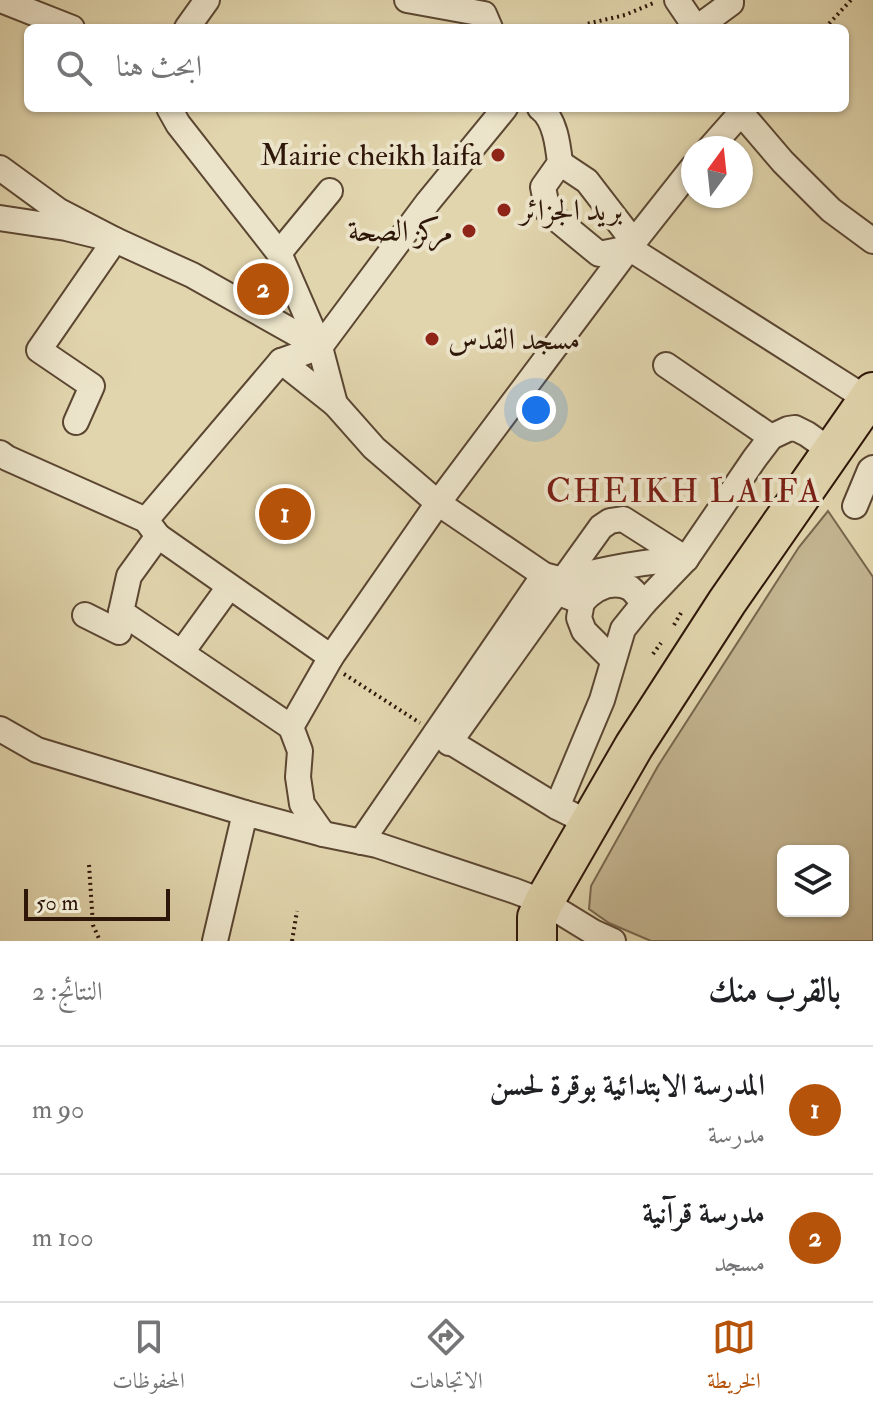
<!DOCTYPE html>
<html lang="ar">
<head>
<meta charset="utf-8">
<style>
  :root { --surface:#fff; --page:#f6f6f6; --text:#202124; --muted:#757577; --line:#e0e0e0; --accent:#b45309 }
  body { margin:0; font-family:"IM FELL Double Pica",Amiri,serif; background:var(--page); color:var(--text); direction:rtl }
  .controls { position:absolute; right:24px; bottom:24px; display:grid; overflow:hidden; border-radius:12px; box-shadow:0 2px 6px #0004 }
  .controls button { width:72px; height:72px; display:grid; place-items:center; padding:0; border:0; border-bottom:2px solid var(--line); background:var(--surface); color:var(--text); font:40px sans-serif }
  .compass { position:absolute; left:681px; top:136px; width:72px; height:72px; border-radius:50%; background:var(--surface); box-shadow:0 2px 6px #0004; rotate:15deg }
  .scale { position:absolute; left:24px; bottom:20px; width:146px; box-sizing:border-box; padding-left:8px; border:4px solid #2e1609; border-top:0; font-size:22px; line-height:28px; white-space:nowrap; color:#2e1609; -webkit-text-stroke:6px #ece4ca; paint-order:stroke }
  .you { position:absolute; left:536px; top:410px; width:28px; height:28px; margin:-20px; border:6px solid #fff; border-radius:50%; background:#1a73e8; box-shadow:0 0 0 12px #1a73e833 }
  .badge { display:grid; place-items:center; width:52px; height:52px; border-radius:50%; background:var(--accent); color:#fff; font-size:26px; font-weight:700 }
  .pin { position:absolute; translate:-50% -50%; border:4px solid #fff; box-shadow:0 2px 8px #0006 }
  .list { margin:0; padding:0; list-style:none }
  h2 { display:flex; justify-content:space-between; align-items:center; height:104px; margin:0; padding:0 32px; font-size:34px }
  h2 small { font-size:26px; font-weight:400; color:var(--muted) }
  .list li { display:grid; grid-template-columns:52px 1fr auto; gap:24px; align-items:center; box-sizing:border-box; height:128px; padding:0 32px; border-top:2px solid var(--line) }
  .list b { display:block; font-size:30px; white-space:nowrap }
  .list p { margin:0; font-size:26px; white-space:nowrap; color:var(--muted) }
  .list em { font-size:26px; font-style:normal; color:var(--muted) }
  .icon { flex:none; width:44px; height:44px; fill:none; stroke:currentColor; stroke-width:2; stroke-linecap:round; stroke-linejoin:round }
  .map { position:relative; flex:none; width:873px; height:941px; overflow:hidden; direction:ltr }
  .search { position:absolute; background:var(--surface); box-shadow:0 2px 6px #0004; left:24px; right:24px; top:24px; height:88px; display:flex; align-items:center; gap:20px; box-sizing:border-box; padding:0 28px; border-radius:12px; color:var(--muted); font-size:30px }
  .sheet { height:360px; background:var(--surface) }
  nav { display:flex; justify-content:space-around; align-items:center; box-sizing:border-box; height:112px; border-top:2px solid var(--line); background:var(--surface); font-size:22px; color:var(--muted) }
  nav a { display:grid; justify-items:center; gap:4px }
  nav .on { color:var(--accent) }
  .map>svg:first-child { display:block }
  .green { fill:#c3b591; stroke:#78664d; stroke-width:2; fill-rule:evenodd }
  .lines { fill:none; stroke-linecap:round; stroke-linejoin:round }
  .minor-casing { stroke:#5b4632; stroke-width:28 }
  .primary-casing { stroke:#2e1609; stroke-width:42 }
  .path { stroke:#2e1609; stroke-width:4; stroke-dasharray:2 4; stroke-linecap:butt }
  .minor { stroke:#ece4ca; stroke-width:24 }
  .primary { stroke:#e1d5ad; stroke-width:38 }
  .poi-dot { fill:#8f2418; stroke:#ece4ca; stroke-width:3 }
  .labels { text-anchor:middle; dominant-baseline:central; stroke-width:8; stroke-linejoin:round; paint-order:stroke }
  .poi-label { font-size:30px; fill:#2e1609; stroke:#ece4ca; text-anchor:end }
  .quarter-label { font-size:34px; letter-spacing:2px; fill:#7a1f14; stroke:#ece4ca }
</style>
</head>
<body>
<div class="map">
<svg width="873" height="941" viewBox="0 0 873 941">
  <rect width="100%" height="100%" fill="#e1d5ad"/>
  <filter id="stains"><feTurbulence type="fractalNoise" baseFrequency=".0025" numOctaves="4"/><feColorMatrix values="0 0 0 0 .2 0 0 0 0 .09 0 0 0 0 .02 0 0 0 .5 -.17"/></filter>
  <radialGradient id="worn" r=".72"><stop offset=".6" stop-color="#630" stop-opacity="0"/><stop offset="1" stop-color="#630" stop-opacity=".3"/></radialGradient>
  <path class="green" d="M828 511 873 577V941H651L609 923 589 909 591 886 658 766 799 547ZM783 851H843V911H783Z"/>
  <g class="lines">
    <defs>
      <g id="minor">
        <path d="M1 0 72 28"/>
        <path d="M407 0 484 14 490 28"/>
        <path d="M677 0 696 28"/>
        <path d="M187 28 207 0"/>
        <path d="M697 28 731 3V0"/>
        <path d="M169 108 178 124 279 253 320 347"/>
        <path d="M540 108C555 119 558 145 560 163L543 187 548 212 599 254 629 248 867 399"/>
        <path d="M739 108 741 113 783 162 831 210 873 241"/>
        <path d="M710 148 741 113"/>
        <path d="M560 163 587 181 627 233 629 248"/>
        <path d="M0 168 59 211 115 240 39 350 92 386 76 422"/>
        <path d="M0 218 66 228 115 240 192 275 320 347 335 404"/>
        <path d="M279 253 330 191"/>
        <path d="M281 361 335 404 374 448 438 503 544 575 563 580 557 592 582 602C594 589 611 579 630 588 634 591 640 599 644 603"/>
        <path d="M666 365 771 437"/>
        <path d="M0 453 7 458 146 520 158 536 331 657"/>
        <path d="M855 506 870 470 873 468"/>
        <path d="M146 520 281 361 320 347 428 202 505 108"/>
        <path d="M158 536 129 576 121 612 291 727"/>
        <path d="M563 580 601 527 610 521 623 519 686 559"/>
        <path d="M563 580C604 569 644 561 686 559"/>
        <path d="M582 602 579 618 584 631 612 659"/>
        <path d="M85 615 119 632 121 612"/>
        <path d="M182 652 229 587"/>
        <path d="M0 729 37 750 245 813 323 834 377 845 515 891 544 902 593 932 613 941"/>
        <path d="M436 733 557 807"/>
        <path d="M449 743 557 592"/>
        <path d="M589 823 557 807 602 700 623 629 644 603 686 559 755 458 771 437 788 429 795 428 807 434 831 451"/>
        <path d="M323 834 302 804 298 777 300 751 291 727 331 657 438 503 629 248 693 167"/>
        <path d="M361 842 544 575"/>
        <path d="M215 941 245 813"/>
      </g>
      <path id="primary" d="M537 941V917L544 902 634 746 727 602 873 392"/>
    </defs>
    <use href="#minor" class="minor-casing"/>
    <use href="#primary" class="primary-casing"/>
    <g class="path">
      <path d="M587 28 586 24 625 15 656 2"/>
      <path d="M825 28 851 0"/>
      <path d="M674 625 681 613"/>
      <path d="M653 654 661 643"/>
      <path d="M344 674 420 723"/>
      <path d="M89 865 93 925 100 941"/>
      <path d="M292 941 297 911"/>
    </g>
    <use href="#minor" class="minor"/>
    <use href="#primary" class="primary"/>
  </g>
  <g class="poi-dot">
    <circle cx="498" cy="155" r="8"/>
    <circle cx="504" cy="210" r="8"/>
    <circle cx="469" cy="231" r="8"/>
    <circle cx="432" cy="339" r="8"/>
  </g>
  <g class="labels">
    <g class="poi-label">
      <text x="482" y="155">Mairie cheikh laifa</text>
      <text x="520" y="210" text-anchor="start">بريد الجزائر</text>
      <text x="453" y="231">مركز الصحة</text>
      <text x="448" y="339" text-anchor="start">مسجد القدس</text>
    </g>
    <g class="quarter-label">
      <text x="684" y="491">CHEIKH LAIFA</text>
    </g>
  </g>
  <rect width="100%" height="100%" filter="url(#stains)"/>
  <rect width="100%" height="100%" fill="url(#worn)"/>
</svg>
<div class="controls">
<button><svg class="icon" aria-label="layers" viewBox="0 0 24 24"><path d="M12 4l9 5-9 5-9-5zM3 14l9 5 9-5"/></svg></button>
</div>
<svg class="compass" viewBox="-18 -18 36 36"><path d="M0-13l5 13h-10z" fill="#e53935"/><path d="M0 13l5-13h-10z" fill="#757577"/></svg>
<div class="scale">50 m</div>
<div class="you"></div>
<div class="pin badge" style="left:285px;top:514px">1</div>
<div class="pin badge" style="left:263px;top:289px">2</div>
<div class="search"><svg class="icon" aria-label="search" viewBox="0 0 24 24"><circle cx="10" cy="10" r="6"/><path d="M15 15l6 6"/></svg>ابحث هنا</div>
</div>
<section class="sheet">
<h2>بالقرب منك<small>النتائج: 2</small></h2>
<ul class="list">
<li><span class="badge">1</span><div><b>المدرسة الابتدائية بوقرة لحسن</b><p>مدرسة</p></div><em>90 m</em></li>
<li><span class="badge">2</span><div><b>مدرسة قرآنية</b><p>مسجد</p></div><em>100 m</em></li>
</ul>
</section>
<nav>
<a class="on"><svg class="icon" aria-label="map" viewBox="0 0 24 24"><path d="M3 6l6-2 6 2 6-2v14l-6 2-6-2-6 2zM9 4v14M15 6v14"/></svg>الخريطة</a>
<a><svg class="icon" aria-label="directions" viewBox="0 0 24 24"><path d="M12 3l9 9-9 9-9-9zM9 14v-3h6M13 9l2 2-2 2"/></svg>الاتجاهات</a>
<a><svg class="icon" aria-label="saved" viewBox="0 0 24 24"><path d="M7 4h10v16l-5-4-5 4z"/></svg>المحفوظات</a>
</nav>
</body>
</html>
